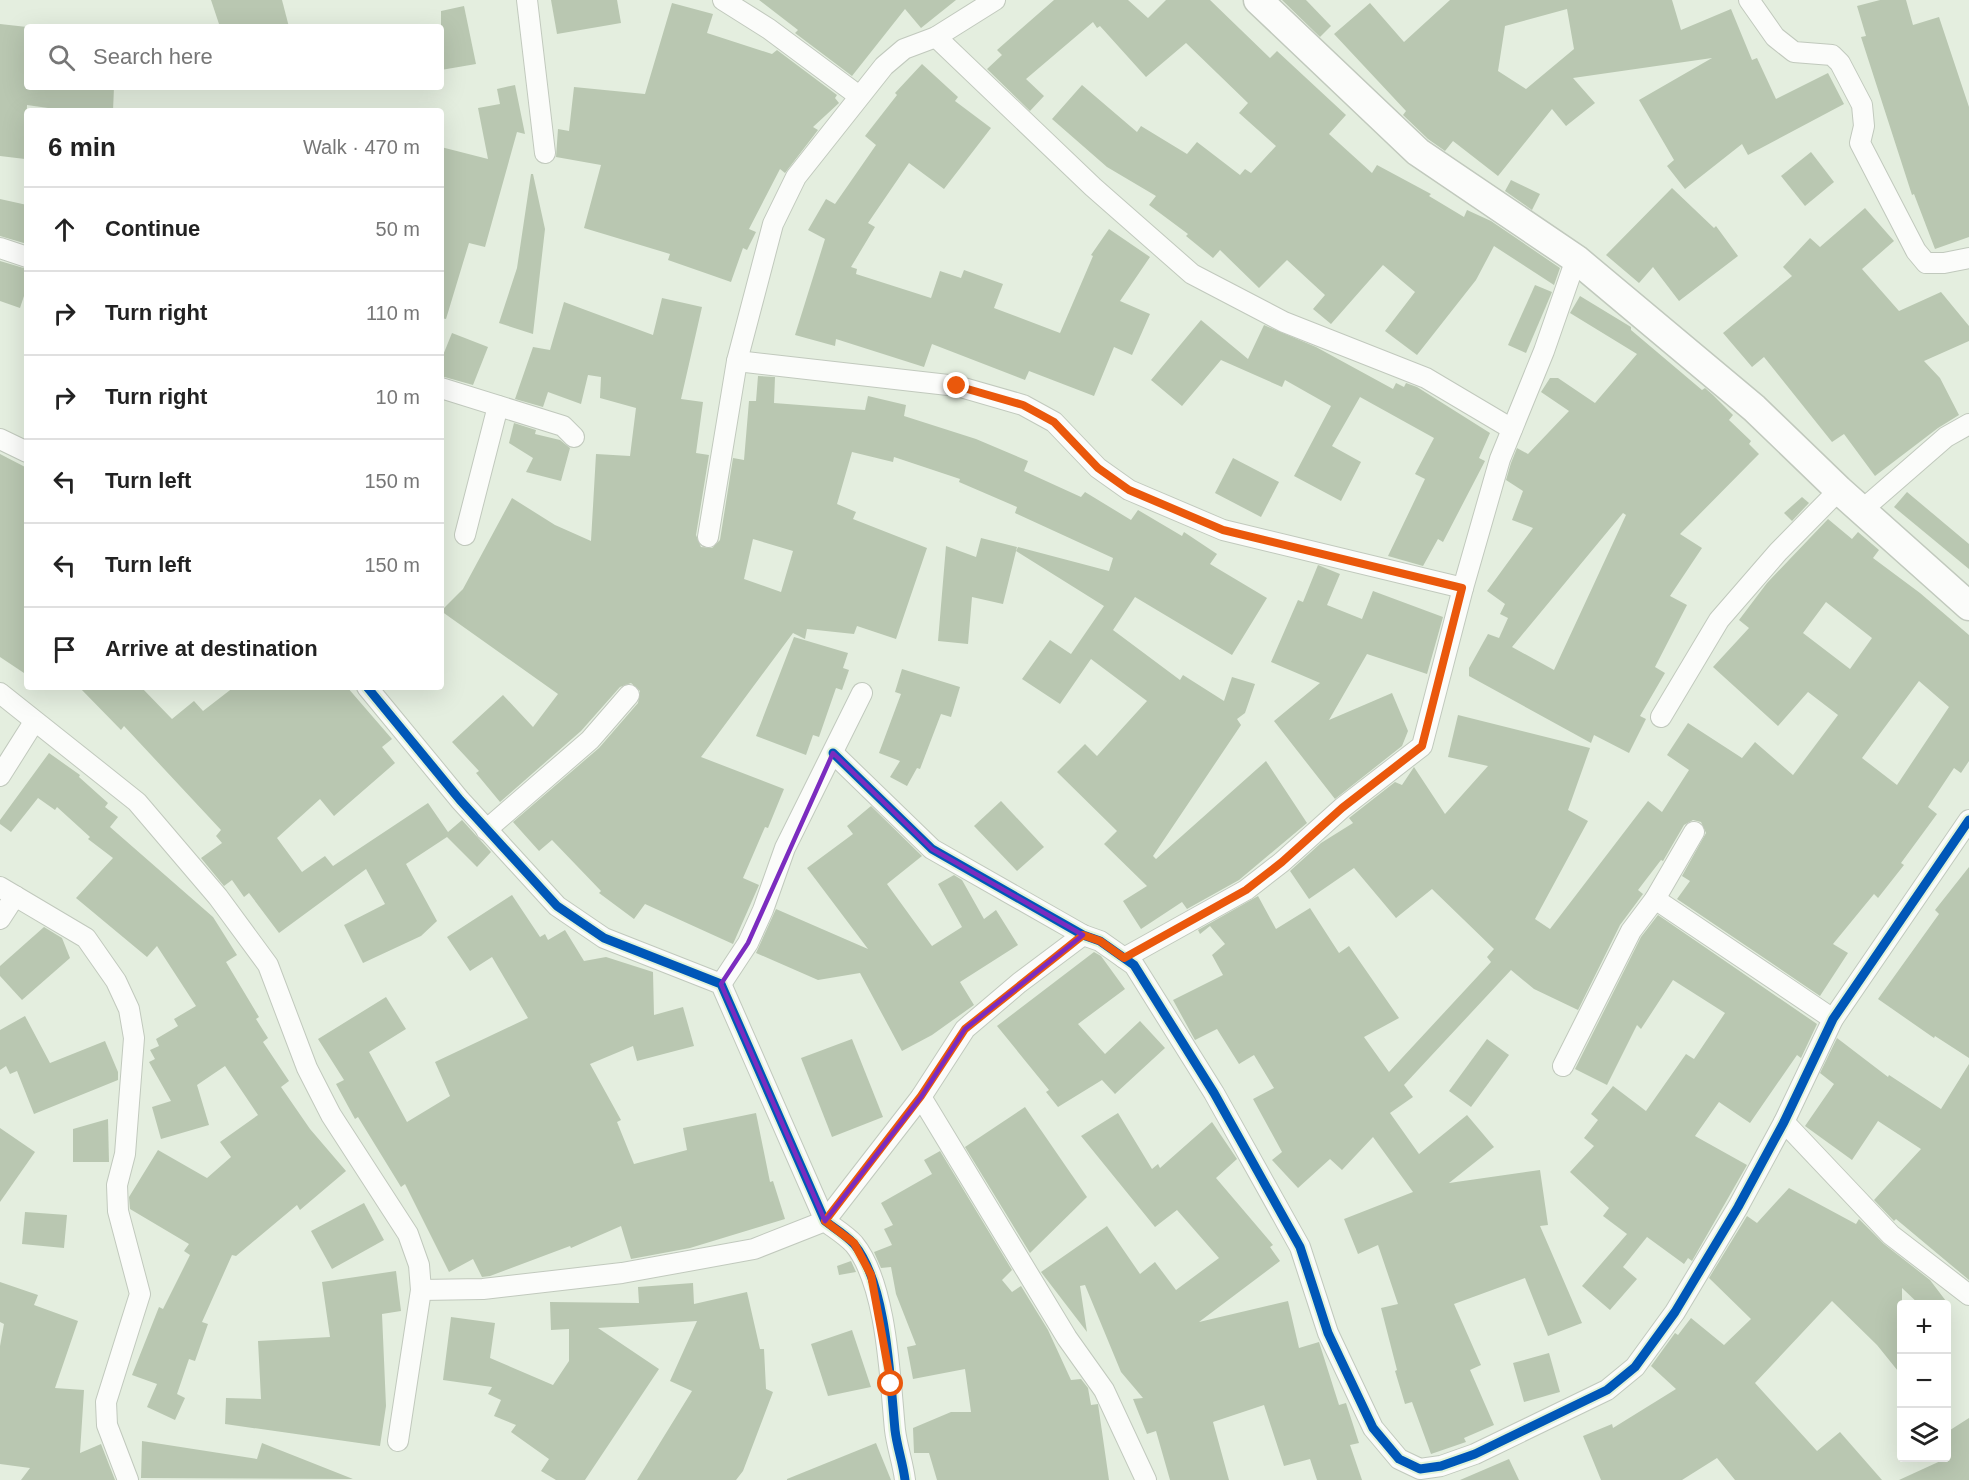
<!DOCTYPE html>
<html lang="en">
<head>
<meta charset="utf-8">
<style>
  :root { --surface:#fff; --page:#f6f6f6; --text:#222; --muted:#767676; --line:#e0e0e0 }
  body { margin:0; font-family:Arial,sans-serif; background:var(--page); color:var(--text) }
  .controls { position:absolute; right:18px; bottom:18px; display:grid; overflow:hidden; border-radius:6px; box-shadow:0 6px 24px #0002 }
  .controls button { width:54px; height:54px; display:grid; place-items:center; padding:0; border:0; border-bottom:2px solid var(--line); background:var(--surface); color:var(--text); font:30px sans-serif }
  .stop { position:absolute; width:18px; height:18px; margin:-14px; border:4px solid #ea580c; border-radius:50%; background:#fff }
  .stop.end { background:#ea580c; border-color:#fff; box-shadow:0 2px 6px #0008 }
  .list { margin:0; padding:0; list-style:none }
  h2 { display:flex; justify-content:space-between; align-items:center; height:78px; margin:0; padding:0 24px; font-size:26px }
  h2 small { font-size:20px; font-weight:400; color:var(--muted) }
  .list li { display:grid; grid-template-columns:39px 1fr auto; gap:18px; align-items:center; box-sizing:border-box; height:84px; padding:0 24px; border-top:2px solid var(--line) }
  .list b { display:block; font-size:22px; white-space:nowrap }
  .list em { font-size:20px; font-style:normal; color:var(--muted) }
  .icon { flex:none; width:33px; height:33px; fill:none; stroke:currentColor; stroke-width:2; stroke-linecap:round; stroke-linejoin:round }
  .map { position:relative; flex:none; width:1969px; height:1480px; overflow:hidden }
  .search { position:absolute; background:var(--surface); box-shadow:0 6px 24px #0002; left:24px; top:24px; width:420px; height:66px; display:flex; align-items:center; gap:15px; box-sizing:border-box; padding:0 21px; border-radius:6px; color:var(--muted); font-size:22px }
  .panel { position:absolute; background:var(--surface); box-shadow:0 6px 24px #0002; left:24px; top:108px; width:420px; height:582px; border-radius:6px }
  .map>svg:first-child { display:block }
  .building { fill:#b9c7b1; fill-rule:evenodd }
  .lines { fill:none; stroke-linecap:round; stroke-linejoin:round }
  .street-casing { stroke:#c1c9bd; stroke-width:22 }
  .secondary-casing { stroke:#c1c9bd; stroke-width:31 }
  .street { stroke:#fbfcfa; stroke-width:20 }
  .secondary { stroke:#fbfcfa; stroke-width:28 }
  .cycleway-casing { stroke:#e2f4d9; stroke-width:13 }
  .cycleway { stroke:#0057b8; stroke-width:9 }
  .route { stroke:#ea580c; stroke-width:8 }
  .marked { fill:none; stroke:#7b2cbf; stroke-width:4.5; stroke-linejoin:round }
</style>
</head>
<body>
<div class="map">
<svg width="1969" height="1480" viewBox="0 0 1969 1480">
  <rect width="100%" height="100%" fill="#e4eedf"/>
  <g class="building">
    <path d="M211 0H282L289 27H220Z"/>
    <path d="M551 0H617L621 23 557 34Z"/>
    <path d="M759 0H956L921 28 905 9 852 76 795 33 798 30Z"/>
    <path d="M1054 0H1128L1148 18 1166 0H1210L1270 58 1277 51 1346 115 1329 134 1372 173 1377 165 1431 194 1429 196 1464 217 1467 210 1491 221 1560 268 1554 285 1494 246 1476 280 1417 355 1385 331 1415 292 1383 265 1331 324 1313 309 1325 295 1287 260 1259 288 1220 250 1213 258 1186 236 1188 234 1149 205 1156 196 1107 167 1052 119 1082 85 1137 132 1141 126 1187 154 1197 142 1240 175 1245 169 1251 173 1276 146 1239 113 1248 103 1186 43 1146 77 1100 26 1097 28 1093 22 1026 79 1044 96 1030 111 987 69 1002 55 997 50Z"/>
    <path d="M1282 0H1306L1331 26 1320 37Z"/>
    <path d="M1450 0H1672L1681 30 1731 9 1752 60 1757 58 1776 99 1828 73 1844 104 1748 155 1742 144 1685 189 1667 166 1674 160 1639 100 1712 58 1573 78 1595 103 1566 126 1552 109 1498 176 1453 141 1445 151 1428 139 1403 115 1406 111 1334 34 1370 3 1404 42ZM1567 9 1574 49 1526 89 1498 71 1505 26Z"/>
    <path d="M1880 0H1906L1913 25 1939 17 1969 107V237L1935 249 1914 194 1912 195 1861 37 1866 36 1857 6Z"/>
    <path d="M672 3 713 14 707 33 772 54 777 50 837 95 835 98 839 103 813 127 818 130 785 173 780 169 749 229 756 232 747 250 743 248 731 282 668 260 670 254 584 228 601 165 556 157 558 129 569 131 574 87 645 94Z"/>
    <path d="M464 6 476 64 441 70V11Z"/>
    <path d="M0 24 27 27V87H114L113 111H69L27 105 25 159 0 156Z"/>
    <path d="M922 64 958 97 955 101 991 128 944 189 909 163 868 223 875 227 851 267 857 269 856 274 931 298 940 271 961 278 964 270 1003 284 994 308 1060 333 1093 256 1091 255 1109 229 1150 257 1120 301 1150 314 1132 355 1114 347 1094 396 1029 371 1025 380 932 344 924 367 836 339 835 346 795 335 825 239 808 230 826 199 835 204 876 145 865 136 897 95 895 93Z"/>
    <path d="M515 85 525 134 517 132 485 247 469 243 446 319 441 318V147L488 159 478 108 500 104 497 89Z"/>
    <path d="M1811 152 1834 182 1805 206 1781 176Z"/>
    <path d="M531 174H533L545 229 533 334 499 323 517 268Z"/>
    <path d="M1511 180 1540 194 1532 210 1505 191Z"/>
    <path d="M1672 188 1714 228 1716 226 1738 256 1679 301 1653 267 1639 283 1606 255Z"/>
    <path d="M0 199 27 205V244L0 236Z"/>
    <path d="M1865 208 1894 241 1862 269 1899 311 1941 292 1969 326V341L1924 361 1940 378 1959 415 1938 428 1875 476 1844 434 1832 442 1764 357 1752 367 1723 333 1792 276 1783 267 1810 238 1820 247Z"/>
    <path d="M0 261 27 269V287L20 308 0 301Z"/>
    <path d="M1535 285 1552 292 1526 353 1508 345Z"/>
    <path d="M1580 296 1631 327V330L1702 390 1705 388 1713 395 1733 415 1729 420 1751 441 1749 444 1759 454 1680 534 1702 548 1670 596 1687 605 1655 667 1665 673 1640 716 1646 719 1629 753 1594 735 1591 743 1469 676V668L1488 634 1499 638 1508 618 1500 614 1505 604 1487 591 1533 528 1512 520 1523 491 1506 480 1511 463 1517 448 1528 454 1569 411 1541 392 1550 378H1558L1595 403 1637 354 1570 313ZM1623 513 1626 515 1554 670 1512 647Z"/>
    <path d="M662 298 702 307 681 399 703 402 696 453 709 455 696 535 701 547 712 548 720 540 733 458 744 460 749 401H756L758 376 775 377 774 403 865 410 868 396 906 405 904 416 976 439 1028 461 1024 471 1081 497 1085 492 1131 520 1138 510 1182 536 1184 532 1217 554 1210 564 1267 598 1232 655 1135 597 1113 630 1180 680 1183 675 1224 701 1232 677 1255 684 1245 713 1237 719 1241 725 1153 856 1156 859 1266 761 1307 823 1239 880 1187 909 1182 902 1141 929 1123 901 1147 886 1104 844 1117 831 1057 772 1085 744 1097 756 1147 701 1091 659 1060 704 1022 679 1050 640 1071 654 1104 606 1016 551 1018 547 1109 571 1113 558 1015 513 1017 507 959 482 960 479 894 457 893 462 852 452 837 504 856 512 853 519 927 548 896 639 857 626 854 634 807 629 805 639 793 633 701 757 784 789 768 828 765 827 743 878 759 885 733 944 645 904 634 919 599 893 601 891 552 840 539 851 513 822 599 748 638 703 640 691 631 683 620 687 581 731 500 802 476 773 479 771 452 742 503 695 533 727 558 694 441 611 463 589 512 498 555 525 591 541 596 454 630 456 636 408 600 398 601 377 588 375 581 404 548 392 543 407 515 399 533 347 550 350 564 302 653 335ZM753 539 793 551 781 592 744 579Z"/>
    <path d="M1201 320 1248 359 1264 325 1316 347 1393 389 1396 383 1404 387 1406 383 1417 387 1490 433 1479 458 1485 461 1443 542 1438 539 1423 566 1388 556 1425 479 1415 474 1434 438 1360 397 1332 446 1361 462 1341 501 1294 476 1331 406 1285 380 1282 387 1221 360 1182 406 1151 380Z"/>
    <path d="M452 333 488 347 473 385 441 376V360Z"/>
    <path d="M514 423 536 430 535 434 560 440 570 448 561 481 526 472 533 458 509 443Z"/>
    <path d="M0 454 27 468V675L0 657Z"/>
    <path d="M1233 458 1279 482 1261 517 1215 493Z"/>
    <path d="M1907 492 1969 544V569L1894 507Z"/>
    <path d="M1802 497 1809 503 1792 521 1784 513Z"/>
    <path d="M1828 519 1852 539 1858 532 1879 550 1873 558 1920 593 1969 635V761L1961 773 1954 768 1928 807 1937 814 1901 863 1904 865 1878 898 1874 894 1833 944 1848 953 1820 996 1677 899 1690 881 1682 876 1706 833 1701 822 1693 820 1684 825 1663 861 1661 860 1638 890 1643 894 1620 925 1578 1010 1534 989 1511 970 1404 1085 1413 1097 1390 1113 1419 1154 1467 1115 1494 1147 1449 1183 1540 1170 1548 1225 1540 1226 1582 1323 1548 1336 1525 1278 1454 1304 1481 1365 1470 1370 1494 1425 1464 1438 1466 1442 1431 1454 1412 1402 1405 1404 1395 1371 1397 1370 1381 1308 1398 1304 1378 1245 1358 1254 1344 1219 1413 1192 1373 1137 1342 1170 1330 1159 1298 1188 1272 1160 1282 1152 1253 1099 1274 1088 1254 1055 1239 1064 1217 1029 1195 1040 1173 1000 1223 975 1212 955 1225 944 1210 926 1200 934 1198 930 1258 896 1276 929 1310 908 1339 953 1349 946 1399 1018 1364 1037 1389 1072 1491 962 1487 957 1494 949 1432 889 1396 918 1354 868 1309 899 1290 871 1321 843 1353 823 1349 818 1395 782 1402 785 1414 767 1445 814 1488 766 1448 757 1458 715 1590 748 1568 810 1588 821 1535 919 1550 929 1648 801 1662 812 1689 770 1667 755 1688 723 1742 758 1755 742 1793 775 1838 715 1808 692 1778 726 1713 667 1749 628 1739 620 1767 583ZM1826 602 1872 638 1850 669 1803 633ZM1919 681 1949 707 1897 785 1862 758Z"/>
    <path d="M981 538 1017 547 1003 604 972 597 968 644 938 641 946 546 976 557Z"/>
    <path d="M1318 565 1340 574 1327 605 1362 619 1373 591 1443 617 1427 674 1367 654 1329 720 1392 693 1408 731 1402 746 1335 799 1274 721 1320 683 1271 662 1298 600 1303 602Z"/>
    <path d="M794 637 848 653 843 668 849 670 842 690 836 688 819 737 813 735 806 755 756 736Z"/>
    <path d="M902 669 960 687 951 717 941 714 920 769 917 768 907 786 890 777 900 761 879 753 901 694 895 692Z"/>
    <path d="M79 687H141L172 719 194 701 203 711 234 687H347L392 739 382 747 395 763 334 816 320 799 277 838 302 872 325 856 333 866 428 803 448 832 462 820 491 852 477 867 447 837 406 864 437 921 421 936 363 963 344 925 385 904 366 869 279 933 249 893 244 897 232 880 224 886 201 858 222 843 216 836 221 830 124 726 121 730Z"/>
    <path d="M49 753 80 775 79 777 108 803 105 807 118 817 110 827 213 917 237 955 226 962 259 1017 256 1019 268 1038 263 1042 289 1081 281 1087 310 1129 346 1171 300 1210 297 1205 236 1256 232 1255 202 1322 208 1324 195 1361 189 1359 177 1394 185 1398 175 1420 147 1407 157 1384 132 1375 159 1307 163 1309 190 1255 184 1251 189 1244 130 1209 129 1197 158 1150 207 1178 231 1157 220 1142 258 1115 225 1066 197 1085 209 1125 161 1139 152 1107 171 1101 149 1062 155 1059 150 1050 159 1046 156 1039 178 1026 174 1019 196 1006 157 946 147 957 76 898 113 858 88 839 90 837 57 807 55 810 38 798 11 832 0 824V820Z"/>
    <path d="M1001 801 1044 847 1017 871 974 826Z"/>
    <path d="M871 806 922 856 887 884 932 946 962 927 938 884 954 875 962 880 984 919 996 910 1018 945 960 982 974 1005 932 1035 902 1051 860 973 818 980 756 953 776 909 868 949 807 868 853 834 847 826Z"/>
    <path d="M1969 867V1058L1935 1036 1934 1038 1878 999 1939 914 1935 910Z"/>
    <path d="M512 895 540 937 545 934 548 940 565 930 584 961 606 957 653 972 654 1015 683 1007 694 1046 637 1061 633 1046 590 1064 621 1120 617 1122 634 1164 687 1150 683 1128 756 1113 770 1182 773 1181 785 1219 690 1248 631 1259 621 1226 571 1248 570 1246 490 1276 482 1277 473 1259 449 1272 405 1184 401 1187 358 1117 355 1119 336 1084 344 1080 318 1039 386 997 406 1029 369 1052 407 1122 450 1096 435 1062 528 1018 492 957 470 971 447 937Z"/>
    <path d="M1658 915 1817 1024 1801 1058 1797 1055 1750 1123 1719 1102 1695 1136 1747 1165 1692 1261 1688 1258 1684 1264 1647 1237 1623 1267 1637 1279 1610 1310 1582 1286 1627 1234 1603 1216 1609 1208 1570 1172 1594 1146 1584 1138 1598 1120 1591 1114 1613 1086 1646 1111 1686 1054 1694 1059 1725 1013 1673 980 1641 1029 1637 1025 1607 1085 1575 1069 1641 937Z"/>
    <path d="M44 927 62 938 70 958 22 1000 0 976V966Z"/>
    <path d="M1094 952 1101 956 1125 989 1078 1024 1105 1054 1140 1021 1165 1048 1115 1094 1102 1080 1058 1107 1046 1092 1049 1090 997 1026Z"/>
    <path d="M25 1016 50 1063 105 1041 118 1072V1080L34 1114 17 1071 10 1074 6 1066 0 1070V1030Z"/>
    <path d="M1837 1038 1888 1077 1889 1075 1941 1109 1969 1064V1280L1896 1219 1894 1221 1874 1200 1921 1149 1878 1121 1852 1160 1805 1126 1834 1084 1820 1073Z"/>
    <path d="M852 1039 883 1117 832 1137 801 1058Z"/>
    <path d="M1487 1039 1509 1055 1471 1107 1449 1091Z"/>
    <path d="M1025 1107 1087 1197 1030 1253 965 1147Z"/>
    <path d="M1118 1113 1152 1169 1158 1164 1160 1168 1212 1122 1237 1159 1216 1178 1273 1245 1270 1247 1280 1261 1199 1322 1288 1301 1299 1348 1319 1342 1339 1405 1346 1403 1359 1443 1350 1445 1362 1480H1317L1310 1459 1284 1466 1264 1405 1213 1422 1229 1480H1170L1156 1431 1147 1434 1133 1399 1143 1398 1121 1372 1085 1285 1080 1286 1087 1332 1041 1272 1107 1226 1140 1274 1155 1262 1176 1290 1219 1258 1177 1210 1155 1227 1081 1136Z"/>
    <path d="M108 1119 109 1162H73V1129Z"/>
    <path d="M0 1128 35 1152 0 1202Z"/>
    <path d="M940 1151 1012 1270 1002 1280 1012 1292 1021 1286 1048 1330 1071 1380 1081 1379 1088 1388 1091 1405 1098 1404 1109 1480H937L929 1453H914L913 1428 951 1412H971L965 1369 913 1379 907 1347 916 1345 896 1294 891 1267 881 1268 874 1252 892 1245 884 1229 893 1225 881 1203 932 1174 924 1160Z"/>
    <path d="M1789 1188 1856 1224 1859 1219 1884 1244 1930 1280 1949 1305H1920L1902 1288V1376L1877 1345 1832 1301 1755 1383 1817 1451 1840 1432 1882 1480H1735L1717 1458 1682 1480H1601L1583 1436 1612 1424 1613 1428 1676 1389 1651 1366 1675 1333 1678 1335 1691 1318 1724 1345 1751 1319 1709 1278 1747 1216 1757 1223Z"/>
    <path d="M364 1203 384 1240 332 1269 311 1231Z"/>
    <path d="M25 1212 67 1215 64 1248 22 1244Z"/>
    <path d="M851 1261 856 1272 839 1275 837 1266Z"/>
    <path d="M396 1271 401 1311 382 1314 386 1406 380 1446 225 1424 226 1398 261 1399 258 1341 330 1337 322 1282Z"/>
    <path d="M0 1282 38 1295 34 1305 78 1321 55 1388 84 1390 80 1453 101 1444 115 1480H21L30 1468 0 1464V1346L4 1324 0 1322Z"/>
    <path d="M693 1283 694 1304 747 1292 760 1349H764L766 1389 773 1392 743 1471 736 1480H637L692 1391 670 1381 697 1321 598 1328 659 1369 585 1480H556L541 1471 549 1459 511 1432 516 1425 494 1416 501 1400 488 1394 492 1387 443 1380 451 1317 495 1323 490 1358 553 1385 569 1361V1329L551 1330 550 1302 639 1303 638 1287Z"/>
    <path d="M852 1330 871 1387 828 1396 811 1344Z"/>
    <path d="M1549 1353 1560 1392 1524 1402 1513 1363Z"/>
    <path d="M1969 1418V1480H1899L1947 1458V1432Z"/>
    <path d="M142 1441 257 1459 262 1443 353 1479 141 1478Z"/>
    <path d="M876 1443 891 1480H787V1479Z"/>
    <path d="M1509 1459 1519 1480H1460Z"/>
  </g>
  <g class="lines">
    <defs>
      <g id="street">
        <path d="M527 0 545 153"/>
        <path d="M723 0 769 29 859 96"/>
        <path d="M1749 0 1775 37 1794 52 1832 55 1840 63 1862 105 1864 126 1860 143 1916 251 1926 263H1944L1969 258"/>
        <path d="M936 37 1093 187 1192 274 1284 322 1426 378 1512 429"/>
        <path d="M0 248 27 257"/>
        <path d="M737 361 957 386 1023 405 1054 422 1098 468 1129 490 1223 530 1463 588"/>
        <path d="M441 388 563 426 574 437"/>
        <path d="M0 439 27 452"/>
        <path d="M1862 510 1946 437 1969 424"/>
        <path d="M465 535 498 406"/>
        <path d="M708 537 737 361 773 224 796 177 884 66 904 49 936 37 995 0"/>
        <path d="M367 687 460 800 557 906 604 938 721 984 825 1221C834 1228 846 1235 854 1244 887 1284 890 1379 895 1430 897 1447 903 1463 905 1480"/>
        <path d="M0 693 137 802 218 897 268 965 307 1068 331 1115 408 1234 419 1265 421 1290 398 1441"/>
        <path d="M1661 717 1719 620 1778 552 1839 490"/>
        <path d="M833 753 932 849 1083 935 1100 941 1134 965 1214 1093 1300 1247 1328 1333 1373 1428 1399 1459 1420 1469 1441 1466 1475 1454 1607 1390 1635 1367 1675 1312 1738 1207 1784 1122 1833 1019 1969 820"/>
        <path d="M0 776 34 722"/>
        <path d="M486 830 590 740 629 695"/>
        <path d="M0 887 86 938 116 981 129 1009 134 1038 125 1154 117 1185 118 1211 140 1294 106 1402 107 1425 128 1480"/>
        <path d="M1655 899 1833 1019"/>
        <path d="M0 919 15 896"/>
        <path d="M1124 958 1246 890 1282 862 1342 808 1422 746 1463 588 1500 459 1544 351 1576 259"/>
        <path d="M721 984 748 943 763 910 785 848 862 693"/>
        <path d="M1563 1066 1631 931 1655 899 1694 832"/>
        <path d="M921 1097 1067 1338 1104 1390 1146 1480"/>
        <path d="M1784 1122 1891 1235 1969 1295"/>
        <path d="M421 1290 483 1289 622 1273 754 1249 825 1221 921 1097 965 1029 1019 983 1083 935"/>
      </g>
      <path id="secondary" d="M1258 0 1418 152 1576 259 1754 408 1839 490 1969 606"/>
    </defs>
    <use href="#street" class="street-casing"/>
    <use href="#secondary" class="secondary-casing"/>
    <use href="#street" class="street"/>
    <use href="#secondary" class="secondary"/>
    <defs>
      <g id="cycleway">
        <path d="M367 687 460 800 557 906 604 938 721 984 825 1221C834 1228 846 1235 854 1244 887 1284 890 1379 895 1430 897 1447 903 1463 905 1480"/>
        <path d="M833 753 932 849 1083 935 1100 941 1134 965 1214 1093 1300 1247 1328 1333 1373 1428 1399 1459 1420 1469 1441 1466 1475 1454 1607 1390 1635 1367 1675 1312 1738 1207 1784 1122 1833 1019 1969 820"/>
      </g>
    </defs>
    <use href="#cycleway" class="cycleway-casing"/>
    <use href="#cycleway" class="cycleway"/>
  </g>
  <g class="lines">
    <path class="route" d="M891 1384 871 1275 854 1243 825 1221 921 1096 965 1029 1083 935 1100 941 1124 958 1246 890 1282 862 1342 808 1422 746 1462 588 1223 530 1129 490 1098 468 1054 422 1023 405 957 386"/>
  </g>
  <path class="marked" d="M833 753 932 849 1083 935 965 1029 921 1097 825 1221 721 984 748 943Z"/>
</svg>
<div class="controls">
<button>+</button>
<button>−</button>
<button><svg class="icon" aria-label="layers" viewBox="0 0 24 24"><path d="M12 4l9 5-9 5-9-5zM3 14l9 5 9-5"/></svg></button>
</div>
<div class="stop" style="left:891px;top:1384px"></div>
<div class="stop end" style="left:957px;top:386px"></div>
<div class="search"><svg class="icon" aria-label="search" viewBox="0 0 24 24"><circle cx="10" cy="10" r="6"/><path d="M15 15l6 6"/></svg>Search here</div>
<section class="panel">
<h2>6 min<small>Walk · 470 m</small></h2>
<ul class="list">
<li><svg class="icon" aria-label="ahead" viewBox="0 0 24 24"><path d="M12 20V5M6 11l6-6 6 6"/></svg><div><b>Continue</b></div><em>50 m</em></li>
<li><svg class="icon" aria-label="right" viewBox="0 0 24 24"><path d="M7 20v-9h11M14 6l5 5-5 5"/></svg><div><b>Turn right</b></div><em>110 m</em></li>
<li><svg class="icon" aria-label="right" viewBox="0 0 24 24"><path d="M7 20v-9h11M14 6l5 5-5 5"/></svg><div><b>Turn right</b></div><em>10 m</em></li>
<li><svg class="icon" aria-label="left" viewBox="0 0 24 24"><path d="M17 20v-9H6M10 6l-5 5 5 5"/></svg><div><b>Turn left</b></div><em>150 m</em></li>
<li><svg class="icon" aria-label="left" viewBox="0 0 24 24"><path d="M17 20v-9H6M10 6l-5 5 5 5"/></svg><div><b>Turn left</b></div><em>150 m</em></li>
<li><svg class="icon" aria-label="arrive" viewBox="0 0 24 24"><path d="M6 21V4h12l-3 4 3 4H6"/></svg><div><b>Arrive at destination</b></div></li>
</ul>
</section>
</div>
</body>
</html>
